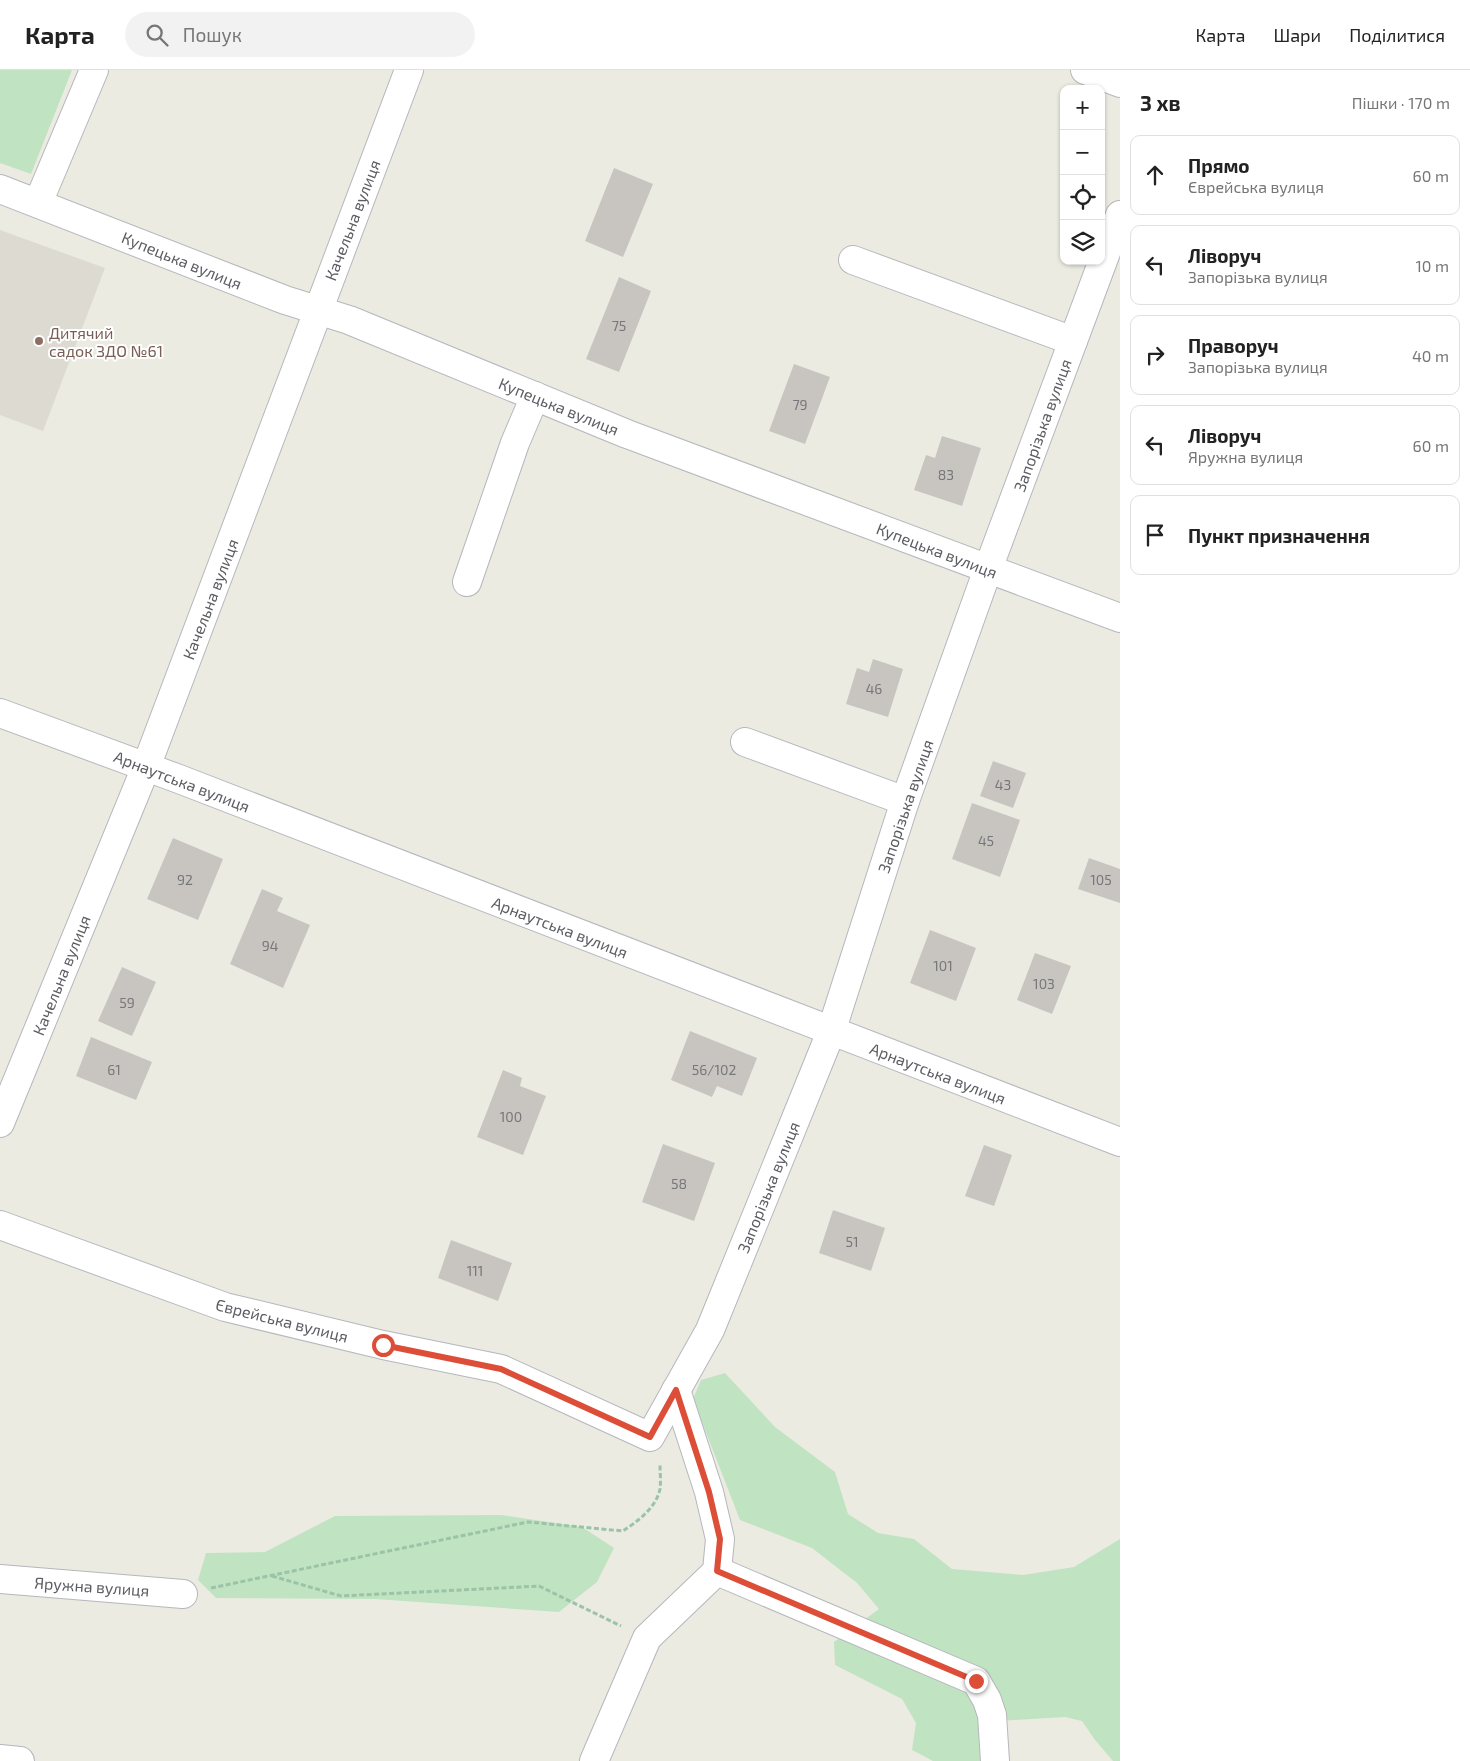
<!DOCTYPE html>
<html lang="uk">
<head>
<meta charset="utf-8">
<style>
  :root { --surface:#fff; --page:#f2f2f2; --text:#222; --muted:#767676; --line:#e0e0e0 }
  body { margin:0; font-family:"Exo 2",sans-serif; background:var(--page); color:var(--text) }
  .controls { position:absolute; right:15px; top:15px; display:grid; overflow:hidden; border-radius:10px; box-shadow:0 1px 4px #0004 }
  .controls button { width:45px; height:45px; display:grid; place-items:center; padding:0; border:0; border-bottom:1px solid var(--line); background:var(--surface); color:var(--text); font:25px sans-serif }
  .stop { position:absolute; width:15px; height:15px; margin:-11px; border:4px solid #dd4e38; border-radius:50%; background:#fff }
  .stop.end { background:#dd4e38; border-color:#fff; box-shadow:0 1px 5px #0008 }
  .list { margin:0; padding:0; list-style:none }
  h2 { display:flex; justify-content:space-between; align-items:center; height:65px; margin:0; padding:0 20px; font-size:21px }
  h2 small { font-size:16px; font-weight:400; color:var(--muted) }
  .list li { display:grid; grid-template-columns:32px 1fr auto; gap:15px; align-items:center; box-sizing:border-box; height:80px; margin:0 10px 10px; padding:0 10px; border:1px solid var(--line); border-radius:10px }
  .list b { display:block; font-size:19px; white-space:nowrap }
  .list p { margin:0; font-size:16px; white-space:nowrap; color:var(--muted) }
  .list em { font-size:16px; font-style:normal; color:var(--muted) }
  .icon { flex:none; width:28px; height:28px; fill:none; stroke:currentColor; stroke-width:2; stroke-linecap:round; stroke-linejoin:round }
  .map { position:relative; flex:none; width:1120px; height:1691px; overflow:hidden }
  header { display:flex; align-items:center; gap:30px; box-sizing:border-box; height:70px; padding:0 25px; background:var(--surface); border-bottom:1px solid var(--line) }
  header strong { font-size:24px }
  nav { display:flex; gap:28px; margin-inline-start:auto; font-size:18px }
  .search { width:350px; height:45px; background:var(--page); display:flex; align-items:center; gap:12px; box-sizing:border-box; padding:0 18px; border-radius:28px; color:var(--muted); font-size:19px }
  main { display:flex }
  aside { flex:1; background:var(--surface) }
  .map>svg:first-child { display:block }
  .education { fill:#dcdad1 }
  .green { fill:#c0e3c2 }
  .building { fill:#c8c5c0 }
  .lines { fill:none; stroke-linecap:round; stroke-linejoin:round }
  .minor-casing { stroke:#b5b7bc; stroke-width:30 }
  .path { stroke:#9ac3a8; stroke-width:3; stroke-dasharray:5 2.5; stroke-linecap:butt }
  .minor { stroke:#fff; stroke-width:28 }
  .route { stroke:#dd4e38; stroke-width:6 }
  .education-dot { fill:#8d6e63; stroke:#fff; stroke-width:2 }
  .labels { text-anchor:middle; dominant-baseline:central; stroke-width:4; stroke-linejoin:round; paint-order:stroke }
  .number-label { font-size:14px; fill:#76777a }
  .street-label { font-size:16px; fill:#5b5d62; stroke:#fff }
  .education-label { font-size:16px; fill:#785e54; stroke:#fff; text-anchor:start }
</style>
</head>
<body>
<header>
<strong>Карта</strong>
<div class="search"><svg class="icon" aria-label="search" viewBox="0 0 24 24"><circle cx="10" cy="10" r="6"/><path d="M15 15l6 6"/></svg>Пошук</div>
<nav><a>Карта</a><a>Шари</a><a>Поділитися</a></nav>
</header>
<main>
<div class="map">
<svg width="1120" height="1691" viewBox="0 0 1120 1691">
  <rect width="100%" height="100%" fill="#ecebe2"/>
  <path class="education" d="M0 160 105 198 43 361 0 345Z"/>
  <g class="green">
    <path d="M0 0H72L31 104 0 93Z"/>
    <path d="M725 1303 775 1357 835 1402 848 1444 878 1463 914 1469 952 1499 1023 1505 1074 1497 1120 1469V1691H1113L1095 1670 1082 1651 1065 1647 983 1652 984 1691H933L912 1680 916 1653 902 1629 835 1595 834 1572 879 1539 857 1513 812 1478 740 1450 693 1329 701 1310Z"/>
    <path d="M501 1445 582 1457 614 1478 597 1512 559 1542 375 1529 216 1528 198 1510 206 1483 265 1482 335 1446Z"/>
  </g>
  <g class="building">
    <path d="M614 98 653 114 623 187 585 171Z"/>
    <path d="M619 207 651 221 619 302 586 289Z"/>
    <path d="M794 294 830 307 805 374 769 361Z"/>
    <path d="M942 366 981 378 962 436 914 420 926 385 935 388Z"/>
    <path d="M873 589 903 599 888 647 846 634 857 598 869 602Z"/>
    <path d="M993 691 1026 703 1013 738 980 726Z"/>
    <path d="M972 733 1020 750 1000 807 952 789Z"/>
    <path d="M173 768 223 789 198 850 147 829Z"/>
    <path d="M1089 788 1120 799V833L1078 819Z"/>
    <path d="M262 819 283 828 277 841 310 855 283 918 230 894Z"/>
    <path d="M930 860 976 878 956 931 910 913Z"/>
    <path d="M1035 883 1071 896 1052 944 1017 930Z"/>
    <path d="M122 897 156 912 132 966 98 951Z"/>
    <path d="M690 961 757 988 742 1026 717 1016 712 1027 671 1010Z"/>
    <path d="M91 967 152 992 136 1030 76 1006Z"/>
    <path d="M503 1000 522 1008 520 1016 546 1026 523 1085 477 1067Z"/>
    <path d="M663 1074 715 1093 694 1151 642 1132Z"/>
    <path d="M984 1075 1012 1085 994 1136 965 1126Z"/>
    <path d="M833 1140 885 1158 871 1201 819 1183Z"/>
    <path d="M451 1170 512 1193 498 1231 438 1208Z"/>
  </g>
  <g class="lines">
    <defs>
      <g id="minor">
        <path d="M1085 0 1120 13"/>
        <path d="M0 119 285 230 349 250 627 364 1120 548"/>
        <path d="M38 133 94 0"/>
        <path d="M853 190 1073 271"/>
        <path d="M467 512 515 373 535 326"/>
        <path d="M0 643 179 709 1120 1072"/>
        <path d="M745 672 905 731"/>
        <path d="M0 1053 146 697 409 0"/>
        <path d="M0 1155 225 1237 383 1275 501 1299 650 1367 710 1260 831 962 905 731 988 499 1120 145"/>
        <path d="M717 1501 976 1611 987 1630 992 1645 995 1691"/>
        <path d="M0 1509 183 1524"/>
        <path d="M0 1689 20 1691"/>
        <path d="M594 1691 647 1568 717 1501 720 1469 709 1422 676 1320"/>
      </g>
    </defs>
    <use href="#minor" class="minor-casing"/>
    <g class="path">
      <path d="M272 1506 341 1526 539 1516 621 1556"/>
      <path d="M211 1518 528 1452 623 1461C638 1451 656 1438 660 1419 661 1412 660 1402 660 1394"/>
    </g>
    <use href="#minor" class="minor"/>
  </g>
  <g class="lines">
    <path class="route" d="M383 1275 501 1299 650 1367 676 1320 709 1422 720 1469 717 1501 976 1611"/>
  </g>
  <circle class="education-dot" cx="39" cy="271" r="5"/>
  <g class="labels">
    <g class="number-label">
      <text x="619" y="255">75</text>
      <text x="800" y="334">79</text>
      <text x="946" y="404">83</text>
      <text x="874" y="618">46</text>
      <text x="1003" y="714">43</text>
      <text x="986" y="770">45</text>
      <text x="185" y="809">92</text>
      <text x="1101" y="809">105</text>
      <text x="270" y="875">94</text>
      <text x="943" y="895">101</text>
      <text x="1044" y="913">103</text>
      <text x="127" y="932">59</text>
      <text x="114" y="999">61</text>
      <text x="714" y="999">56/102</text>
      <text x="511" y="1046">100</text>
      <text x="679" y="1113">58</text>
      <text x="852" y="1171">51</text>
      <text x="475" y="1200">111</text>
    </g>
    <g class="street-label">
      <text transform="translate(352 150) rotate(-69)">Качельна вулиця</text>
      <text transform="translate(182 190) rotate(22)">Купецька вулиця</text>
      <text transform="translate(559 336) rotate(22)">Купецька вулиця</text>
      <text transform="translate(1042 355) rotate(-70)">Запорізька вулиця</text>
      <text transform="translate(937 480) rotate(21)">Купецька вулиця</text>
      <text transform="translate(210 529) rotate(-69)">Качельна вулиця</text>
      <text transform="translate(182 711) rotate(21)">Арнаутська вулиця</text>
      <text transform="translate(905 736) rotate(-71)">Запорізька вулиця</text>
      <text transform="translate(560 857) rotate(21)">Арнаутська вулиця</text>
      <text transform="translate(61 905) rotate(-68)">Качельна вулиця</text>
      <text transform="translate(938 1003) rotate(21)">Арнаутська вулиця</text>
      <text transform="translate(768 1117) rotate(-68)">Запорізька вулиця</text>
      <text transform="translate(282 1250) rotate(14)">Єврейська вулиця</text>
      <text transform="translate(92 1516) rotate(4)">Яружна вулиця</text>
    </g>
    <g class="education-label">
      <text x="49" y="262">Дитячий<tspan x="49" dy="18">садок ЗДО №61</tspan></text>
    </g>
  </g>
</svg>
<div class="controls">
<button>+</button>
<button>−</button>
<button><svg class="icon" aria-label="locate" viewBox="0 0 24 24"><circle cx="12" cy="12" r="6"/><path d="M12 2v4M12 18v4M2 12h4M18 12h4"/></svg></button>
<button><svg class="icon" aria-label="layers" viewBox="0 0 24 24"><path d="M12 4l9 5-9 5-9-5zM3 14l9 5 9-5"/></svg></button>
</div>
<div class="stop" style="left:383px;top:1275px"></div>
<div class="stop end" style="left:976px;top:1611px"></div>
</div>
<aside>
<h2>3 хв<small>Пішки · 170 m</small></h2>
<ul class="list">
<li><svg class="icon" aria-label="ahead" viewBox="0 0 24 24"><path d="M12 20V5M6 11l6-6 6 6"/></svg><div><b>Прямо</b><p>Єврейська вулиця</p></div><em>60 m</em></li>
<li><svg class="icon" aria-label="left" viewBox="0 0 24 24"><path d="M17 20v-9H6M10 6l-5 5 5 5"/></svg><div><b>Ліворуч</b><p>Запорізька вулиця</p></div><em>10 m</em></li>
<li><svg class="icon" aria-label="right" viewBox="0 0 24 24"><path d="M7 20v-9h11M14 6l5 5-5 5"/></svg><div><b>Праворуч</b><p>Запорізька вулиця</p></div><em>40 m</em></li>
<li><svg class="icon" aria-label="left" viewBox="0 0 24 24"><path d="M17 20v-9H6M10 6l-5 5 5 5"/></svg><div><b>Ліворуч</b><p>Яружна вулиця</p></div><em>60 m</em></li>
<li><svg class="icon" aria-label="arrive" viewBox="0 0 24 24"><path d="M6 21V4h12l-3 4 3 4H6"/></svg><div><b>Пункт призначення</b></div></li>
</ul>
</aside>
</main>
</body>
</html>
